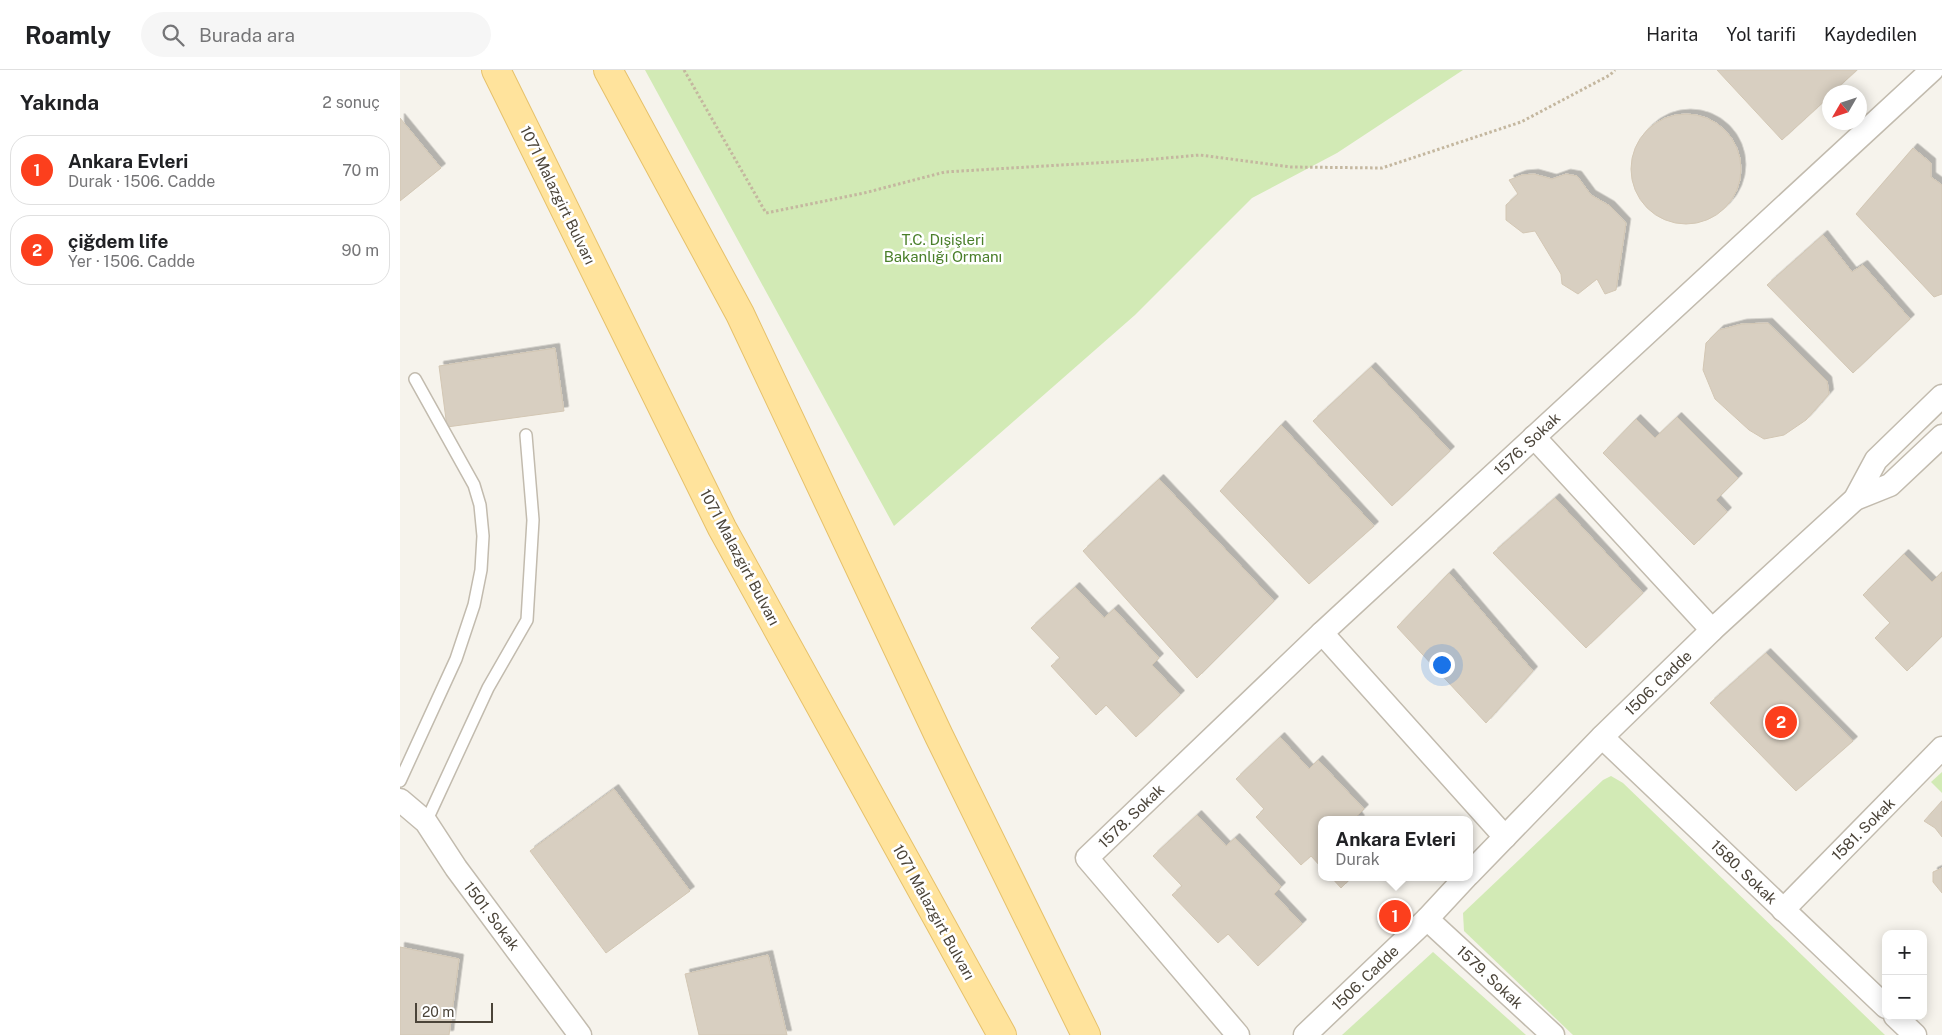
<!DOCTYPE html>
<html lang="tr">
<head>
<meta charset="utf-8">
<style>
  :root { --surface:#fff; --page:#f6f6f6; --text:#202124; --muted:#757577; --line:#e0e0e0; --accent:#fc3f1d }
  body { margin:0; font-family:"Public Sans",sans-serif; background:var(--page); color:var(--text) }
  .controls { position:absolute; right:15px; bottom:15px; display:grid; overflow:hidden; border-radius:10px; box-shadow:0 2px 12px #0003 }
  .controls button { width:45px; height:45px; display:grid; place-items:center; padding:0; border:0; border-bottom:1px solid var(--line); background:var(--surface); color:var(--text); font:25px sans-serif }
  .compass { position:absolute; left:1422px; top:15px; width:45px; height:45px; border-radius:50%; background:var(--surface); box-shadow:0 2px 12px #0003; rotate:231deg }
  .scale { position:absolute; left:15px; bottom:12px; width:78px; box-sizing:border-box; padding-left:5px; border:2px solid #4b4439; border-top:0; font-size:14px; line-height:18px; white-space:nowrap; color:#4b4439; -webkit-text-stroke:4px #fff; paint-order:stroke }
  .you { position:absolute; left:1041px; top:594px; width:18px; height:18px; margin:-12px; border:4px solid #fff; border-radius:50%; background:#1a73e8; box-shadow:0 0 0 8px #1a73e833 }
  .badge { display:grid; place-items:center; width:32px; height:32px; border-radius:50%; background:var(--accent); color:#fff; font-size:16px; font-weight:700 }
  .pin { position:absolute; translate:-50% -50%; border:2px solid #fff; box-shadow:0 1px 5px #0006 }
  .popup { position:absolute; left:918px; top:746px; width:155px; height:65px; box-sizing:border-box; display:grid; place-content:center; border-radius:10px; background:var(--surface); filter:drop-shadow(0 1px 4px #0005); font-size:16px; white-space:nowrap; color:var(--muted) }
  .popup b { font-size:19px; color:var(--text) }
  .popup::after { content:''; position:absolute; left:50%; top:100%; margin-left:-10px; border:10px solid transparent; border-top-color:var(--surface) }
  .list { margin:0; padding:0; list-style:none }
  h2 { display:flex; justify-content:space-between; align-items:center; height:65px; margin:0; padding:0 20px; font-size:21px }
  h2 small { font-size:16px; font-weight:400; color:var(--muted) }
  .list li { display:grid; grid-template-columns:32px 1fr auto; gap:15px; align-items:center; box-sizing:border-box; height:70px; margin:0 10px 10px; padding:0 10px; border:1px solid var(--line); border-radius:20px }
  .list b { display:block; font-size:19px; white-space:nowrap }
  .list p { margin:0; font-size:16px; white-space:nowrap; color:var(--muted) }
  .list em { font-size:16px; font-style:normal; color:var(--muted) }
  .icon { flex:none; width:28px; height:28px; fill:none; stroke:currentColor; stroke-width:2; stroke-linecap:round; stroke-linejoin:round }
  .map { position:relative; flex:none; width:1542px; height:965px; overflow:hidden }
  header { display:flex; align-items:center; gap:30px; box-sizing:border-box; height:70px; padding:0 25px; background:var(--surface); border-bottom:1px solid var(--line) }
  header strong { font-size:24px }
  nav { display:flex; gap:28px; margin-inline-start:auto; font-size:18px }
  .search { width:350px; height:45px; background:var(--page); display:flex; align-items:center; gap:12px; box-sizing:border-box; padding:0 18px; border-radius:28px; color:var(--muted); font-size:19px }
  main { display:flex }
  aside { flex:1; background:var(--surface) }
  .map>svg:first-child { display:block }
  .green { fill:#d2eab5 }
  .building { fill:#d8cfc1; stroke:#d3c7b4; filter:url(#shadow) }
  .lines { fill:none; stroke-linecap:round; stroke-linejoin:round }
  .lane-casing { stroke:#c2bbae; stroke-width:14 }
  .street-casing { stroke:#c2bbae; stroke-width:25 }
  .primary-casing { stroke:#e6c16a; stroke-width:30 }
  .path { stroke:#c4b79f; stroke-width:3; stroke-dasharray:2.5 2.5; stroke-linecap:butt }
  .lane { stroke:#fff; stroke-width:11 }
  .street { stroke:#fff; stroke-width:22 }
  .primary { stroke:#ffe39c; stroke-width:28 }
  .labels { text-anchor:middle; dominant-baseline:central; stroke-width:5; stroke-linejoin:round; paint-order:stroke }
  .street-label { font-size:15px; fill:#4b4439; stroke:#fff }
  .park-label { font-size:15px; fill:#4a7f2a; stroke:#fff }
</style>
</head>
<body>
<header>
<strong>Roamly</strong>
<div class="search"><svg class="icon" aria-label="search" viewBox="0 0 24 24"><circle cx="10" cy="10" r="6"/><path d="M15 15l6 6"/></svg>Burada ara</div>
<nav><a>Harita</a><a>Yol tarifi</a><a>Kaydedilen</a></nav>
</header>
<main>
<aside>
<h2>Yakında<small>2 sonuç</small></h2>
<ul class="list">
<li><span class="badge">1</span><div><b>Ankara Evleri</b><p>Durak · 1506. Cadde</p></div><em>70 m</em></li>
<li><span class="badge">2</span><div><b>çiğdem life</b><p>Yer · 1506. Cadde</p></div><em>90 m</em></li>
</ul>
</aside>
<div class="map">
<svg width="1542" height="965" viewBox="0 0 1542 965">
  <defs>
    <filter id="shadow"><feDropShadow dx="4.5" dy="-4.5" stdDeviation="0" flood-color="#0004"/></filter>
  </defs>
  <rect width="100%" height="100%" fill="#f6f3ec"/>
  <g class="green">
    <path d="M245 0H1063L937 83 852 128 735 245 494 456Z"/>
    <path d="M1542 702V723L1531 712Z"/>
    <path d="M1211 706 1223 713 1485 965H1173L1064 861 1063 843 1203 710Z"/>
    <path d="M1033 882 1126 965H942Z"/>
  </g>
  <g class="building">
    <path d="M1317 0H1457L1433 22H1430V26L1382 70Z"/>
    <circle cx="1286" cy="99" r="55"/>
    <path d="M0 48 41 98 0 131Z"/>
    <path d="M1513 78 1531 93V107L1542 115V224L1534 227 1456 144Z"/>
    <path d="M1134 104 1152 109 1166 104 1177 106 1191 125 1210 136 1226 153 1216 220 1205 224 1197 209 1178 224 1162 214 1161 204 1135 161 1123 163 1106 150V135L1118 124 1109 110 1122 105Z"/>
    <path d="M1423 165 1452 202 1463 195 1510 249 1453 303 1367 215Z"/>
    <path d="M1368 253 1427 311 1429 324 1406 350 1384 365 1364 369 1349 360 1315 329 1303 300 1306 273 1319 260 1342 254Z"/>
    <path d="M155 278 164 341 47 357 39 296Z"/>
    <path d="M971 297 1050 381 992 436 913 351Z"/>
    <path d="M1277 347 1338 408 1316 430 1327 442 1294 475 1203 383 1236 349 1255 368Z"/>
    <path d="M881 355 974 456 909 514 820 421Z"/>
    <path d="M759 409 874 531 797 608 683 481Z"/>
    <path d="M1155 428 1243 523 1186 578 1093 483Z"/>
    <path d="M1504 484 1532 512 1542 502V566L1507 601 1475 568 1490 553 1463 525Z"/>
    <path d="M1049 503 1133 601 1086 653 997 557Z"/>
    <path d="M675 517 704 548 714 539 759 588 752 595 780 625 736 667 706 635 696 645 651 596 660 588 631 558Z"/>
    <path d="M1366 583 1453 671 1396 721 1310 633Z"/>
    <path d="M880 667 909 699 918 690 964 739 957 746 960 750H921V797L911 786 901 795 856 747 864 739 836 709Z"/>
    <path d="M214 719 290 821 206 883 130 781Z"/>
    <path d="M1542 731V767L1535 758 1524 751Z"/>
    <path d="M797 745 826 776 835 768 881 817 874 824 902 854 858 896 828 864 818 873 772 825 782 816 753 786Z"/>
    <path d="M1542 798V823L1533 812V802Z"/>
    <path d="M931 807H952L941 818Z"/>
    <path d="M0 877 59 889 49 965H0Z"/>
    <path d="M368 885 387 965H299L285 904Z"/>
  </g>
  <g class="lines">
    <defs>
      <g id="lane">
        <path d="M0 711 56 589 74 535 81 500 83 466 80 435 74 415 15 309"/>
        <path d="M26 752 88 618 127 550 133 450 126 365"/>
      </g>
      <g id="street">
        <path d="M1134 367 1312 560"/>
        <path d="M1455 429 1490 415 1542 366"/>
        <path d="M1202 667 1486 937"/>
        <path d="M0 730 26 752 56 798 180 965"/>
        <path d="M1105 767 922 563 1532 0"/>
        <path d="M1069 804 1202 667 1312 560 1455 429 1476 390 1542 326"/>
        <path d="M1383 840 1542 678"/>
        <path d="M1027 849 1153 965"/>
        <path d="M1495 946 1515 965"/>
        <path d="M838 965 687 788 922 563"/>
        <path d="M905 965 1027 849 1066 807"/>
      </g>
      <g id="primary">
        <path d="M96 0 322 458 602 965"/>
        <path d="M208 0 340 244 539 666 686 965"/>
      </g>
    </defs>
    <use href="#lane" class="lane-casing"/>
    <use href="#street" class="street-casing"/>
    <use href="#primary" class="primary-casing"/>
    <path class="path" d="M284 0 366 143 464 123 545 102 744 90 800 85 891 97 982 98 1121 52 1210 5 1215 0"/>
    <use href="#lane" class="lane"/>
    <use href="#street" class="street"/>
    <use href="#primary" class="primary"/>
  </g>
  <g class="labels">
    <g class="street-label">
      <text transform="translate(158 125) rotate(64)">1071 Malazgirt Bulvarı</text>
      <text transform="translate(1127 374) rotate(-43)">1576. Sokak</text>
      <text transform="translate(340 487) rotate(62)">1071 Malazgirt Bulvarı</text>
      <text transform="translate(1258 613) rotate(-44)">1506. Cadde</text>
      <text transform="translate(731 746) rotate(-44)">1578. Sokak</text>
      <text transform="translate(1463 759) rotate(-45)">1581. Sokak</text>
      <text transform="translate(1344 802) rotate(44)">1580. Sokak</text>
      <text transform="translate(534 842) rotate(61)">1071 Malazgirt Bulvarı</text>
      <text transform="translate(92 846) rotate(53)">1501. Sokak</text>
      <text transform="translate(1090 907) rotate(43)">1579. Sokak</text>
      <text transform="translate(965 908) rotate(-44)">1506. Cadde</text>
    </g>
    <g class="park-label">
      <text x="543" y="169">T.C. Dışişleri<tspan x="543" dy="17">Bakanlığı Ormanı</tspan></text>
    </g>
  </g>
</svg>
<div class="controls">
<button>+</button>
<button>−</button>
</div>
<svg class="compass" viewBox="-18 -18 36 36"><path d="M0-13l5 13h-10z" fill="#e53935"/><path d="M0 13l5-13h-10z" fill="#757577"/></svg>
<div class="scale">20 m</div>
<div class="you"></div>
<div class="pin badge" style="left:995px;top:846px">1</div>
<div class="popup"><b>Ankara Evleri</b>Durak</div>
<div class="pin badge" style="left:1381px;top:652px">2</div>
</div>
</main>
</body>
</html>
